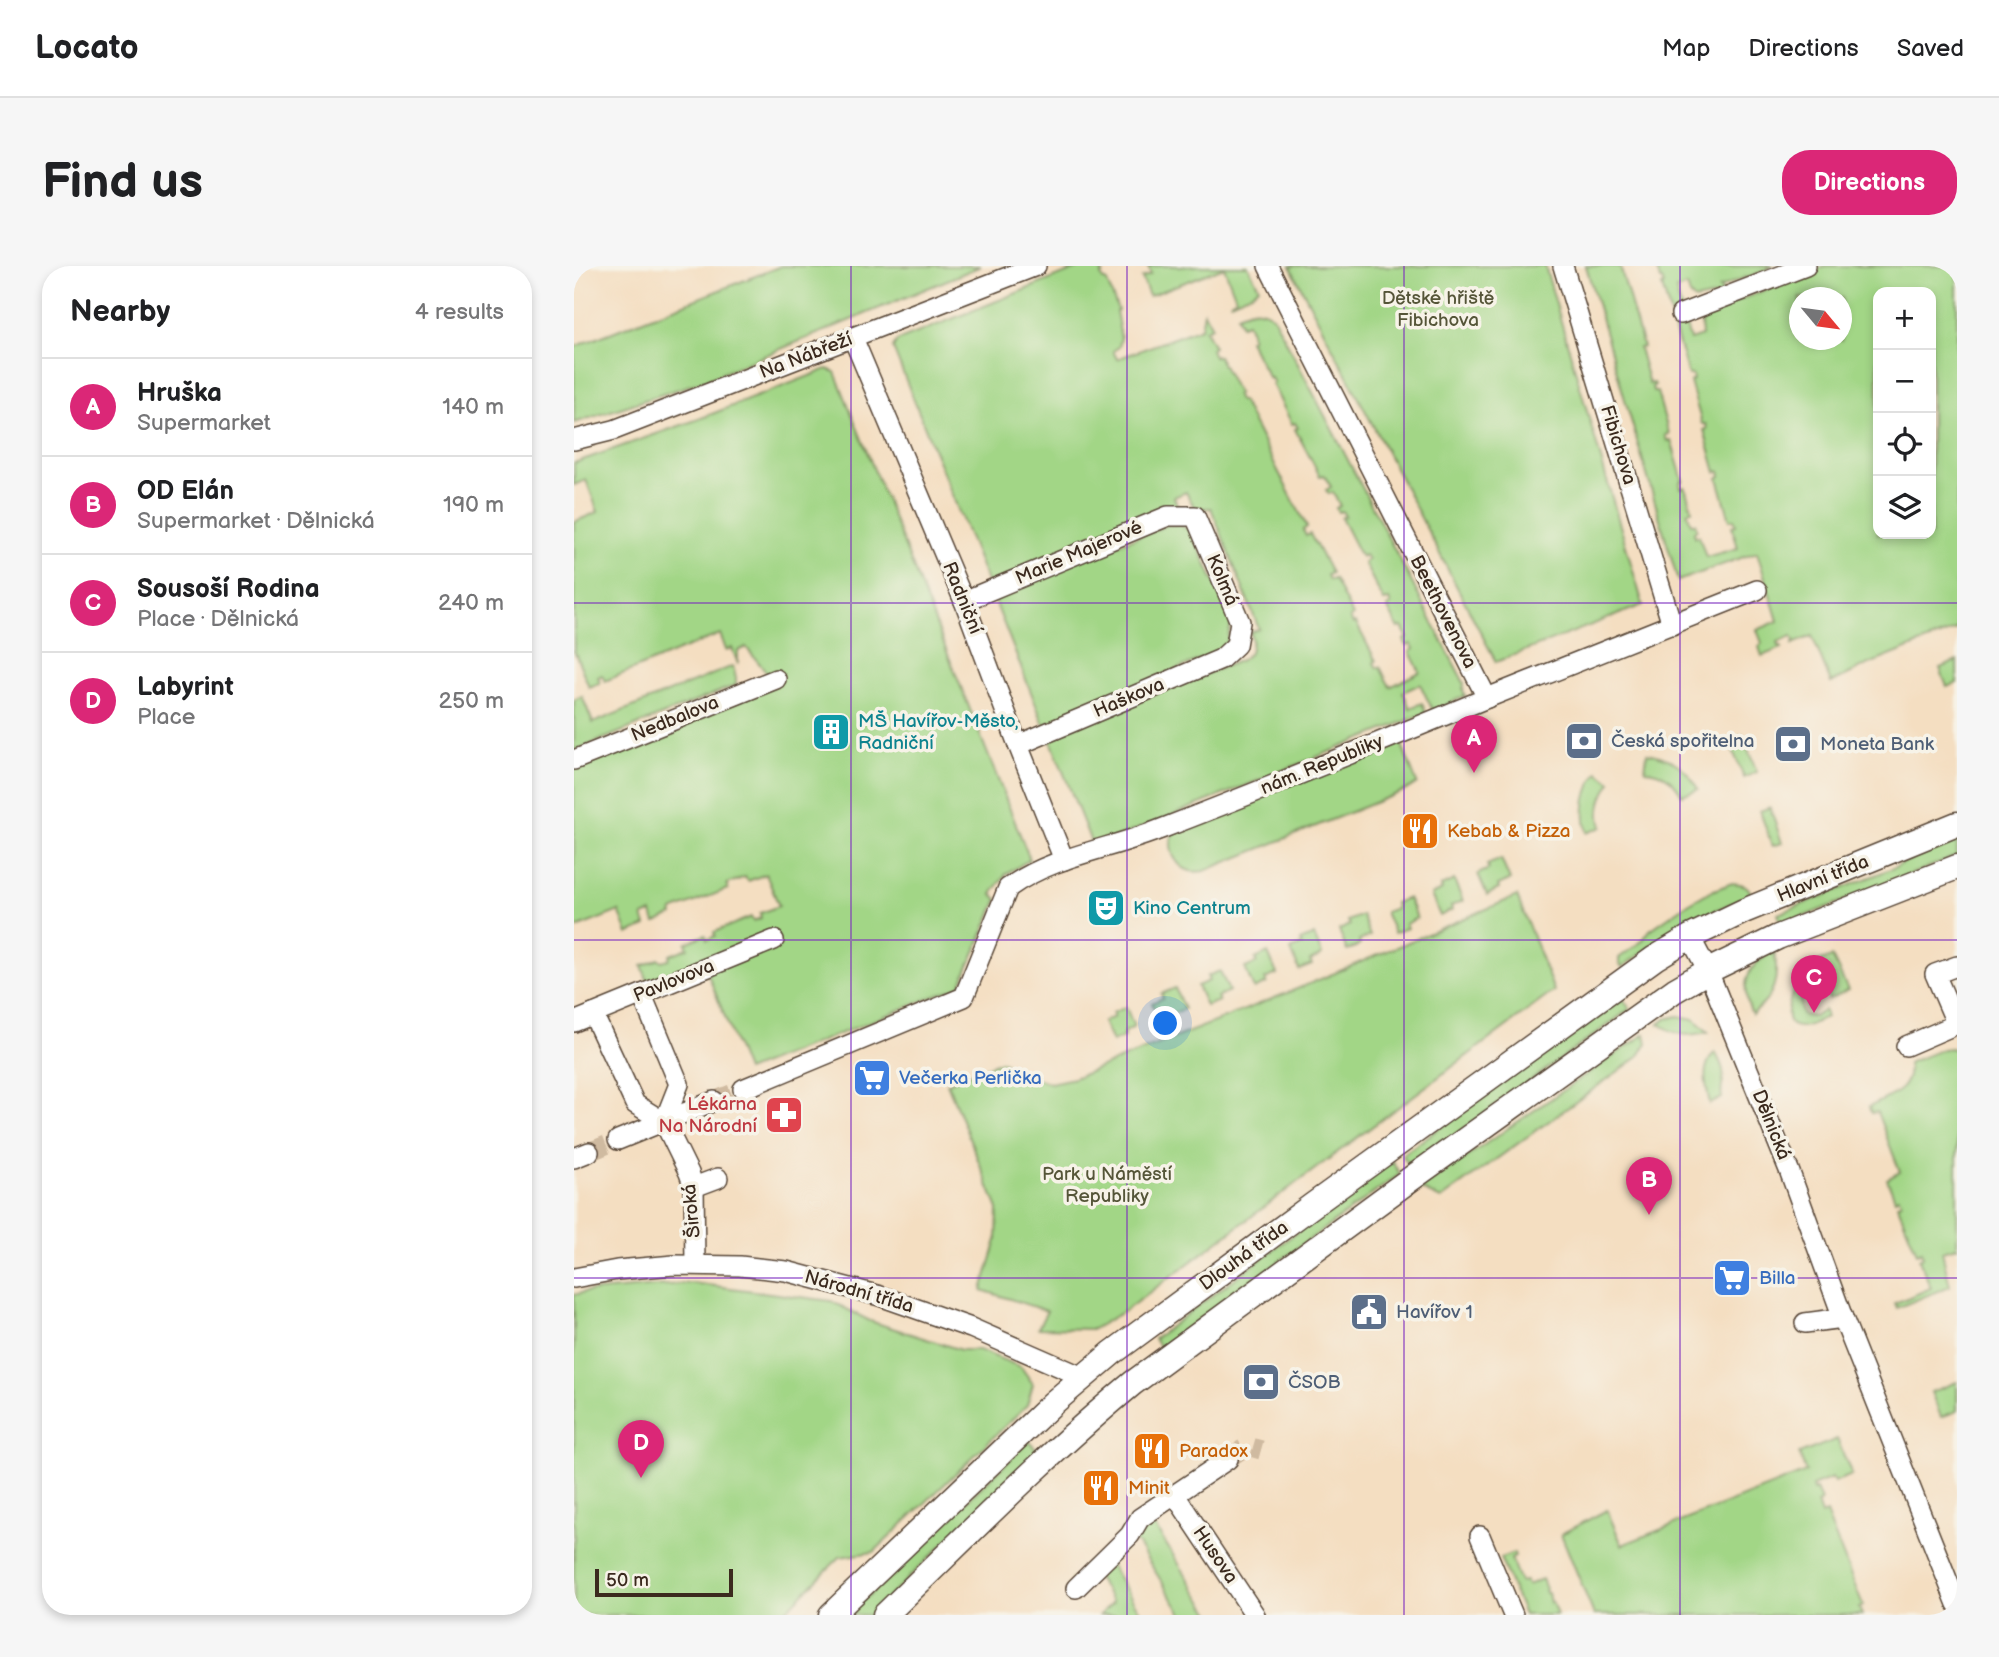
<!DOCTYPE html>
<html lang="en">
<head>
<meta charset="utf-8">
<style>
  :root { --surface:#fff; --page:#f6f6f6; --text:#202124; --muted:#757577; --line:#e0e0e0; --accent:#db2777 }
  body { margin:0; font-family:"Balsamiq Sans",sans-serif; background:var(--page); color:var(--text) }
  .controls { position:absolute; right:21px; top:21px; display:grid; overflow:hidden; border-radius:14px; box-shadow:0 4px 10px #0003 }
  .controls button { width:63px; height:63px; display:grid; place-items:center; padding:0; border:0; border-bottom:2px solid var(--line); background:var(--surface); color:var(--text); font:35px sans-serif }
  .compass { position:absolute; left:1215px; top:21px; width:63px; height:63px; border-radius:50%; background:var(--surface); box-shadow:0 4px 10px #0003; rotate:119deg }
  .scale { position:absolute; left:21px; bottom:18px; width:138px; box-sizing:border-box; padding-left:7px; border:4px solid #3b2a1e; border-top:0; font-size:19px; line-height:24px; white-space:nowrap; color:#3b2a1e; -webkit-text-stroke:5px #f7f3e8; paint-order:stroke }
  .you { position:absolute; left:592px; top:758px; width:24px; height:24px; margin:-18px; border:5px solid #fff; border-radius:50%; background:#1a73e8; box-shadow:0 0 0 10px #1a73e833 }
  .badge { display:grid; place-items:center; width:46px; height:46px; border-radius:50%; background:var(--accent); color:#fff; font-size:23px; font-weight:700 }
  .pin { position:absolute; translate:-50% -58px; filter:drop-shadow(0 2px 4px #0008) }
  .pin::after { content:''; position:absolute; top:37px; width:24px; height:21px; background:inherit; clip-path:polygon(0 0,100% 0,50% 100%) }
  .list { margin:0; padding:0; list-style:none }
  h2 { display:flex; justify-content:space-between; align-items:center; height:91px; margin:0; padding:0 28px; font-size:30px }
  h2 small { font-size:23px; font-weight:400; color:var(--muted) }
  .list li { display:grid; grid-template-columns:46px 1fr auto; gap:21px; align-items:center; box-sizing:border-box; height:98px; padding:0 28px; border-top:2px solid var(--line) }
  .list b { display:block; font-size:26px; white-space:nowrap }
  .list p { margin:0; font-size:23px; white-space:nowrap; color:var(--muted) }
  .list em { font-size:23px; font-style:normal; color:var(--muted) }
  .icon { flex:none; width:38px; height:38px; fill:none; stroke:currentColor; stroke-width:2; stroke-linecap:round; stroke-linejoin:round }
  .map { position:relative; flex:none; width:1383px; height:1349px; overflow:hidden; border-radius:28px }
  header { display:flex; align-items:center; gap:42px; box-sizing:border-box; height:98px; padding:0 35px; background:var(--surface); border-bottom:2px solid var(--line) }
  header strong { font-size:33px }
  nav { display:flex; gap:38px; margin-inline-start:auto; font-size:24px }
  .intro { display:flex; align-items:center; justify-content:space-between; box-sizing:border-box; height:168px; padding:0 42px }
  h1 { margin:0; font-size:49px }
  .button { padding:18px 32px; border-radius:28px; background:var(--accent); color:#fff; font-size:24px; font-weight:700 }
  main { display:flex; gap:42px; padding:0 42px }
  aside { flex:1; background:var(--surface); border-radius:28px; box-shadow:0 4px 10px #0003 }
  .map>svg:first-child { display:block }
  .green { fill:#a2d686; stroke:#6e8052; stroke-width:2; fill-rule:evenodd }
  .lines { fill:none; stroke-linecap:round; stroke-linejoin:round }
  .minor-tunnel { stroke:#cfbaa0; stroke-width:19; stroke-dasharray:19 10; stroke-linecap:butt }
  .minor-casing { stroke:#574536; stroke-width:22 }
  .major-casing { stroke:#574536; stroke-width:27 }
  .minor { stroke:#fff; stroke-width:19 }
  .major { stroke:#fff; stroke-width:24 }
  .grid { fill:none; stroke:#7b2cbf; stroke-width:2; stroke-opacity:0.55 }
  .labels { text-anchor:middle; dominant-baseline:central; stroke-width:7; stroke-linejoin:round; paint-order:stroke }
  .park-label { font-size:19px; fill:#555538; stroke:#f7f3e8 }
  .street-label { font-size:19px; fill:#3b2a1e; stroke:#f7f3e8 }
  .culture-label { font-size:19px; fill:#0d838f; stroke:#f7f3e8; text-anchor:start }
  .service-label { font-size:19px; fill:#4e5e75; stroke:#f7f3e8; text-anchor:start }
  .food-label { font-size:19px; fill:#c56008; stroke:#f7f3e8; text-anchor:start }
  .shop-label { font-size:19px; fill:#366cbe; stroke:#f7f3e8; text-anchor:start }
  .health-label { font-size:19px; fill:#be3a42; stroke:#f7f3e8; text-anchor:end }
</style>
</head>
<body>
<header>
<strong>Locato</strong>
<nav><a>Map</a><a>Directions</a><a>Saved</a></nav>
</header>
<div class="intro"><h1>Find us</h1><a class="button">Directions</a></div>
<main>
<aside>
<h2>Nearby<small>4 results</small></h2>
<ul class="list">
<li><span class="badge">A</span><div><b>Hruška</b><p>Supermarket</p></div><em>140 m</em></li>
<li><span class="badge">B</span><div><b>OD Elán</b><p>Supermarket · Dělnická</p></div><em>190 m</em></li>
<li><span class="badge">C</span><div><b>Sousoší Rodina</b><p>Place · Dělnická</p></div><em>240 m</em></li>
<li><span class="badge">D</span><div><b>Labyrint</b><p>Place</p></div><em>250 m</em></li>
</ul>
</aside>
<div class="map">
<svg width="1383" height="1349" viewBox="0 0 1383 1349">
  <rect width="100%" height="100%" fill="#f7f3e8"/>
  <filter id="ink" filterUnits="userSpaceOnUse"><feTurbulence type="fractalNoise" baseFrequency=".0143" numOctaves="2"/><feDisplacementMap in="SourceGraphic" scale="14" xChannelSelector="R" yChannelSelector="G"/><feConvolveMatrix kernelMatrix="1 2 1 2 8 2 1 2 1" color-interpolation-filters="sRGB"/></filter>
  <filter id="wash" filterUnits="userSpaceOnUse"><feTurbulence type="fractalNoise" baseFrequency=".00686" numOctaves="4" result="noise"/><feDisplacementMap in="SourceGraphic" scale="28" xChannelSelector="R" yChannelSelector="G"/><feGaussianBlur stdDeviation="1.57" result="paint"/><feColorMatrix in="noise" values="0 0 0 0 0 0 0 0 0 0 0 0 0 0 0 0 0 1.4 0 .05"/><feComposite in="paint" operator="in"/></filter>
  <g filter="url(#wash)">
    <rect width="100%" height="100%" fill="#f4dec1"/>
    <g class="green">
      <path d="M207 0H407L132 114 0 157V81Z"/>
      <path d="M510 0H526L529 8 527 9 529 14H532L544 44 542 45 547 72 545 81 539 85 543 93 627 62 630 46 638 61 631 64 640 81 637 83 640 91 644 90 664 128 662 129 665 135H668L733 261 729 264 732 270 736 268 757 307 753 309 755 314 760 313 779 350 776 352 779 358 782 357 802 395 800 397 803 402 806 401 816 421 846 406 836 386 840 383 837 378 833 380 830 374 834 372 828 361 824 362 823 360 813 341 817 339 815 334 810 335 790 297 794 294 791 289 787 291 767 252 771 250 768 245 764 246 762 242 766 240 759 226 755 228 752 224 757 221 750 209 746 210 721 163 724 162 721 157 718 158 698 118 700 117 697 112 695 113 675 74 678 73 676 67 677 66 673 57 667 59 663 49C677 43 685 40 699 50L890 417 889 424 891 430 859 445 846 418 829 426 836 442 848 437 852 447 519 581 475 470 667 394 676 387 678 374 676 366 685 363 637 242C619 244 620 241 612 226L600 231 604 242 414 318 319 82 323 75Z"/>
      <path d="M574 0H674L685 21 678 27 656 36 662 32 650 1 575 30 568 12 577 8Z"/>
      <path d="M716 0H971L1069 339 922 396Z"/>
      <path d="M1012 0H1046L1069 81 1065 82 1075 118 1080 117 1081 119 1078 121 1079 126H1083L1095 168 1091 169 1093 175 1097 174 1109 215 1106 216 1107 222 1111 221 1118 244 1113 246 1117 257H1121L1123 263 1120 265 1121 271 1125 270 1132 291 1164 282 1158 260 1162 259 1160 253 1156 254 1144 212 1147 210 1146 205 1142 206 1130 164 1133 163 1132 158H1128L1116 116 1119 114 1118 109H1114L1088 20 1090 19 1088 14H1086L1082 0H1199L1192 3V5C1185 6 1179 8 1173 13L1172 11 1145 22 1152 28 1121 34 1116 29 1113 20 1102 24 1116 74 1128 70 1127 58 1132 48 1250 0H1383V363L1293 399 1257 417 1238 370 1219 378 1220 374 1218 370 1204 376 1205 380H1207L1208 382 1188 390 1185 381 1188 377 1183 364 1204 355 1183 286 1104 315ZM1304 26H1357V268H1304ZM1226 32H1268V74H1226Z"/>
      <path d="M253 103 261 106 455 591V594L432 608 418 628 424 633 386 720 172 805 134 708 74 716 68 700 85 693 88 695 95 693 96 689 114 682 112 677 131 669 133 674 141 670 140 666 177 651 179 655 187 652 186 647 205 640 192 608 174 615 171 611 153 618 154 623 98 645 99 649 81 657 78 647 69 650 72 660 54 668 45 645 0 663V500L194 408 172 381 164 385V398L158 382 152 384 146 368 31 415 28 409 24 411 26 417 15 421 0 384V256L24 246 12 214 0 219V197L125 153Z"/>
      <path d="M593 259H605L617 264 658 355 651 383 470 459 418 328Z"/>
      <path d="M1383 395V417L1373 421 1366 402Z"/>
      <path d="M159 400 162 412V419L0 485V434L8 430 19 457Z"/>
      <path d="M1168 469 1183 506 1170 512 1155 475Z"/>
      <path d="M826 474 843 517 832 524 630 605C606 610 592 588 599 566Z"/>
      <path d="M1073 487C1097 491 1113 501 1124 523L1108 529C1100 514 1089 505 1071 504Z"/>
      <path d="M1024 506 1037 516C1027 531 1023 544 1028 561L1013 567C1008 545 1010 525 1024 506Z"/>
      <path d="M1196 541 1208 577 1198 580 1186 545Z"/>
      <path d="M1383 570V590L1208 659 1204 648 1319 602Z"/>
      <path d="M927 593 936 614 924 619 925 623 913 629 904 608 915 603 913 599Z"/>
      <path d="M880 614 889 635 877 640 878 644 866 650 857 629 868 624 867 620Z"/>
      <path d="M1158 617C1168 618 1175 618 1177 629L1110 658 1048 701 1045 697V692L1068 675 1076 664 1109 641 1135 626Z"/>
      <path d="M943 630 980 725 552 1044 519 1063 464 1062 473 1045 408 1024 423 974 424 943 373 817 427 795 448 807 476 817 500 812 723 723Z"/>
      <path d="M834 632 843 652 831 658 833 662 820 667 811 646 822 642 821 637Z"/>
      <path d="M788 649 796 670 785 675 786 679 773 685 765 664 776 659 774 655Z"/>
      <path d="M740 669 748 689 736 695 738 699 725 704 717 684 728 679 726 675Z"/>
      <path d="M1200 685C1206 712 1200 732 1178 748 1165 720 1172 699 1200 685Z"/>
      <path d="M694 687 703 708 691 713 693 717 680 723 671 702 683 697 681 693Z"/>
      <path d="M1258 691 1274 724 1255 733 1249 713C1234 718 1221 734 1229 749L1240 751 1250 744 1252 751C1244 755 1235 761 1227 761 1200 763 1221 716 1230 707 1238 699 1248 694 1258 691Z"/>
      <path d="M646 705 655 725 643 731 645 735 632 740 623 720 635 715 633 710Z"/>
      <path d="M601 722 610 743 598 748 599 752 587 758 578 737 589 732 587 728Z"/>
      <path d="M1047 730 1056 743 837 901 828 889Z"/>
      <path d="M552 741 560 761 549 767 550 771 538 776 529 756 540 751 538 747Z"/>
      <path d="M1104 750 1120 753 1134 766C1111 771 1105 770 1085 758L1092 753Z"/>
      <path d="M1071 768 1073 777 1064 791 867 933 846 923Z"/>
      <path d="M1377 782 1383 785V981L1368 985 1376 1020 1323 1042 1321 1037 1357 1022 1345 993 1349 991 1348 985 1343 987 1323 938 1327 937 1325 931 1321 933 1313 913 1326 906 1303 846 1297 847 1295 841C1315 830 1339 825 1334 797L1369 783Z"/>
      <path d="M1141 786C1146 795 1151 804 1149 814 1148 822 1146 824 1148 832L1136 838C1132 819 1126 802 1141 786Z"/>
      <path d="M818 895 826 908 586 1082 580 1073Z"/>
      <path d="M118 1017 257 1035 296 1055 387 1084H405L447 1101 459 1118 453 1139 300 1286 266 1291 207 1349H0V1029L11 1026Z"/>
      <path d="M1383 1116V1145L1367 1151 1357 1126Z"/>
      <path d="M1263 1173 1278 1209 1260 1216 1258 1212 1238 1220 1239 1224 1242 1223 1247 1235 1243 1237 1247 1249 1252 1247 1289 1340 1285 1342 1288 1349H1020L987 1268 1033 1244 1048 1279 1232 1206 1225 1188Z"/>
      <path d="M455 1175 465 1186 296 1349H274Z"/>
      <path d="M577 1254 581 1261 638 1349H609L563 1277 555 1275Z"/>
      <path d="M940 1287 941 1291 937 1293 946 1316 951 1315 953 1319 968 1313 972 1323 971 1324 972 1327H974L976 1337 978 1336 983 1349H950L926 1292Z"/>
      <path d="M534 1295 568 1349H526L539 1336 522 1310Z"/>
    </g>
  </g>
  <g filter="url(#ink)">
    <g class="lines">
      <g class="minor-tunnel">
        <path d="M140 835 169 823"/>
        <path d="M15 886 44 874"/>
        <path d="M654 1193 673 1180 687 1184"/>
      </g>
      <defs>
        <g id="minor">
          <path d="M694 0 913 432 1183 324"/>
          <path d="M989 0 1098 359"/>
          <path d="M1107 48 1232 0"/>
          <path d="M279 72 390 335 444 479 490 594"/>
          <path d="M0 174 40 164 462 0"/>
          <path d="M390 335 594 250H621L666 356 662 379 647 393 444 479"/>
          <path d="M0 494 202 413"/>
          <path d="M1116 671 1134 705 1215 904 1269 1052 1383 1338"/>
          <path d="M1383 700 1361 708 1383 759"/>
          <path d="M68 729 105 818 90 856"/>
          <path d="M19 748 61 838 90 856 115 907 120 921 121 998"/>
          <path d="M0 756 200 674"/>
          <path d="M1332 780 1383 758"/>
          <path d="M169 823 390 731 434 622C478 590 537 583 587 563 696 521 804 477 913 432"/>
          <path d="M44 874 140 835"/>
          <path d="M0 892 15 886"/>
          <path d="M120 921 144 912"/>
          <path d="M0 1012 43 1004 100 999 166 1000 212 1005 306 1030 397 1062 509 1111"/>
          <path d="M1231 1057 1269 1052"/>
          <path d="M601 1229 681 1349"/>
          <path d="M906 1270 939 1349"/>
          <path d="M502 1322 556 1269 566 1252 654 1193"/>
        </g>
        <g id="major">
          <path d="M257 1349 479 1137 538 1087 739 939 1081 692 1116 671 1170 645 1383 558"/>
          <path d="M311 1349C392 1271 472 1189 559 1117L838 912 1101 724 1134 705 1204 671 1383 601"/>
        </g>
      </defs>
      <use href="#minor" class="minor-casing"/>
      <use href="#major" class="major-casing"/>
      <use href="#minor" class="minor"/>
      <use href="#major" class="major"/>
    </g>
  </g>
  <path class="grid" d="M277 0V1349M553 0V1349M830 0V1349M1106 0V1349M0 337H1383M0 674H1383M0 1012H1383"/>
  <defs>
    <symbol id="building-square" viewBox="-11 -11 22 22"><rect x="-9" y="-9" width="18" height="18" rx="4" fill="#0f9aa8" stroke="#f7f3e8"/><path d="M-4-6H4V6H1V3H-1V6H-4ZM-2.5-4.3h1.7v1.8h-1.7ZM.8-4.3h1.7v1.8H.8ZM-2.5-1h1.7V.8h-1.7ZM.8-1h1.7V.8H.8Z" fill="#fff"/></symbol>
    <symbol id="bank-square" viewBox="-11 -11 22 22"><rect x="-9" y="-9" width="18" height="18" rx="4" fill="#5c6f8a" stroke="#f7f3e8"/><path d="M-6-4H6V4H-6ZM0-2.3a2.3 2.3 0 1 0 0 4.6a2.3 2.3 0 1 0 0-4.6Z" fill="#fff"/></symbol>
    <symbol id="restaurant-square" viewBox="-11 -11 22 22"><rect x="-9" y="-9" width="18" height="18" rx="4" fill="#e8710a" stroke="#f7f3e8"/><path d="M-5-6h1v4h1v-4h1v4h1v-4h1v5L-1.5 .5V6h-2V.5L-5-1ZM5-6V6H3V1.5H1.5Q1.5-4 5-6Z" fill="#fff"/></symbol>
    <symbol id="theatre-square" viewBox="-11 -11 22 22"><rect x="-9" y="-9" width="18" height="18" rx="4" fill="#0f9aa8" stroke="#f7f3e8"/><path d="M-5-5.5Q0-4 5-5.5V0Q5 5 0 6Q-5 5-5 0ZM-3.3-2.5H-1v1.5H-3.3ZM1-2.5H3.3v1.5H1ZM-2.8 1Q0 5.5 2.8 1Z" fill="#fff"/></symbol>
    <symbol id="supermarket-square" viewBox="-11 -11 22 22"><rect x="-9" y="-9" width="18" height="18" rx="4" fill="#3f7fe0" stroke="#f7f3e8"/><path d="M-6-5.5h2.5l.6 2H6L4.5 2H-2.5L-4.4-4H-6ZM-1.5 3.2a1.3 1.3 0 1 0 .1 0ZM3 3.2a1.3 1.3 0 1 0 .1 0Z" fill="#fff"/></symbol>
    <symbol id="pharmacy-square" viewBox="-11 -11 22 22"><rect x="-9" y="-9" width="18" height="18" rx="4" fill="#e0444e" stroke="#f7f3e8"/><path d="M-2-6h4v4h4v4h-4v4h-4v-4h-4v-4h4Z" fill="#fff"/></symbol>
    <symbol id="civic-square" viewBox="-11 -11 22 22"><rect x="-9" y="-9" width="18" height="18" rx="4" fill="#5c6f8a" stroke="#f7f3e8"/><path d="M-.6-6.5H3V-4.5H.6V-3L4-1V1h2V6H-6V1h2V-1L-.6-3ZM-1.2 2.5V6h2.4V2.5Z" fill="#fff"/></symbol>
  </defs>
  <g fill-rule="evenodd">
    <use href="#building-square" x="235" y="444" width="44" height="44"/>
    <use href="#bank-square" x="988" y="453" width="44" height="44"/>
    <use href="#bank-square" x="1197" y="456" width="44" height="44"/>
    <use href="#restaurant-square" x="824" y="543" width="44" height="44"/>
    <use href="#theatre-square" x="510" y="620" width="44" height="44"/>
    <use href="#supermarket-square" x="276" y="790" width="44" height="44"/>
    <use href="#pharmacy-square" x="188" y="827" width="44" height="44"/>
    <use href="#supermarket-square" x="1136" y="990" width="44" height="44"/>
    <use href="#civic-square" x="773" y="1024" width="44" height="44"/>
    <use href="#bank-square" x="665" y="1094" width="44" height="44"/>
    <use href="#restaurant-square" x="556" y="1163" width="44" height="44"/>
    <use href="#restaurant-square" x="505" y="1200" width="44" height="44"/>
  </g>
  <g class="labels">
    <g class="park-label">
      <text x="864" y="32">Dětské hřiště<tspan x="864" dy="22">Fibichova</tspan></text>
      <text x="533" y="908">Park u Náměstí<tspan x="533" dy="22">Republiky</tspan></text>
    </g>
    <g class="street-label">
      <text transform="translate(232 90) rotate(-21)">Na Nábřeží</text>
      <text transform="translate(1044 179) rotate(73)">Fibichova</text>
      <text transform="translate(505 287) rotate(-23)">Marie Majerové</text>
      <text transform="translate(648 314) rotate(67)">Kolmá</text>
      <text transform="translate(388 332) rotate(68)">Radniční</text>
      <text transform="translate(869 346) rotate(63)">Beethovenova</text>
      <text transform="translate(555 432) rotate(-23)">Haškova</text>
      <text transform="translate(101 453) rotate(-22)">Nedbalova</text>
      <text transform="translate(748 499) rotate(-22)">nám. Republiky</text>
      <text transform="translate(1249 613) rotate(-22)">Hlavní třída</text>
      <text transform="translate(100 715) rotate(-22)">Pavlovova</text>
      <text transform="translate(1197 859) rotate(68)">Dělnická</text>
      <text transform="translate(118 945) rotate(-95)">Široká</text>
      <text transform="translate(670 990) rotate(-36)">Dlouhá třída</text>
      <text transform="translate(285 1026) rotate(16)">Národní třída</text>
      <text transform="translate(641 1289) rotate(56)">Husova</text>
    </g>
    <g class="culture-label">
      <text x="284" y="455">MŠ Havířov-Město,<tspan x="284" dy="22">Radniční</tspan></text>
      <text x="559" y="642">Kino Centrum</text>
    </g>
    <g class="service-label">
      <text x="1037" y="475">Česká spořitelna</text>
      <text x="1246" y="478">Moneta Bank</text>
      <text x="822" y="1046">Havířov 1</text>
      <text x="714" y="1116">ČSOB</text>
    </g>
    <g class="food-label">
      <text x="873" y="565">Kebab &amp; Pizza</text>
      <text x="605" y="1185">Paradox</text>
      <text x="554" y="1222">Minit</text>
    </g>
    <g class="shop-label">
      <text x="325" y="812">Večerka Perlička</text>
      <text x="1185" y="1012">Billa</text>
    </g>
    <g class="health-label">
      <text x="183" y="838">Lékárna<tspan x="183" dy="22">Na Národní</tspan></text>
    </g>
  </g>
</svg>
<div class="controls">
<button>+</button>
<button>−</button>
<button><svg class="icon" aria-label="locate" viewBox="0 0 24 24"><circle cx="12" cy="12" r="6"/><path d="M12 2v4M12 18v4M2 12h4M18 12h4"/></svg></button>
<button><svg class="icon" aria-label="layers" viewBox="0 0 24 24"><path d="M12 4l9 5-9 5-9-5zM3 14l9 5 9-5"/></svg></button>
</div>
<svg class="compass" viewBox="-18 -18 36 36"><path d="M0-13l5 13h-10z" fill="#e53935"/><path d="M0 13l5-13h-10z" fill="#757577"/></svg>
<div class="scale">50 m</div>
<div class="you"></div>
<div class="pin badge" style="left:900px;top:507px">A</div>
<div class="pin badge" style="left:1075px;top:949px">B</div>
<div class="pin badge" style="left:1240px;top:747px">C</div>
<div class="pin badge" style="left:67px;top:1212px">D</div>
</div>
</main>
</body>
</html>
